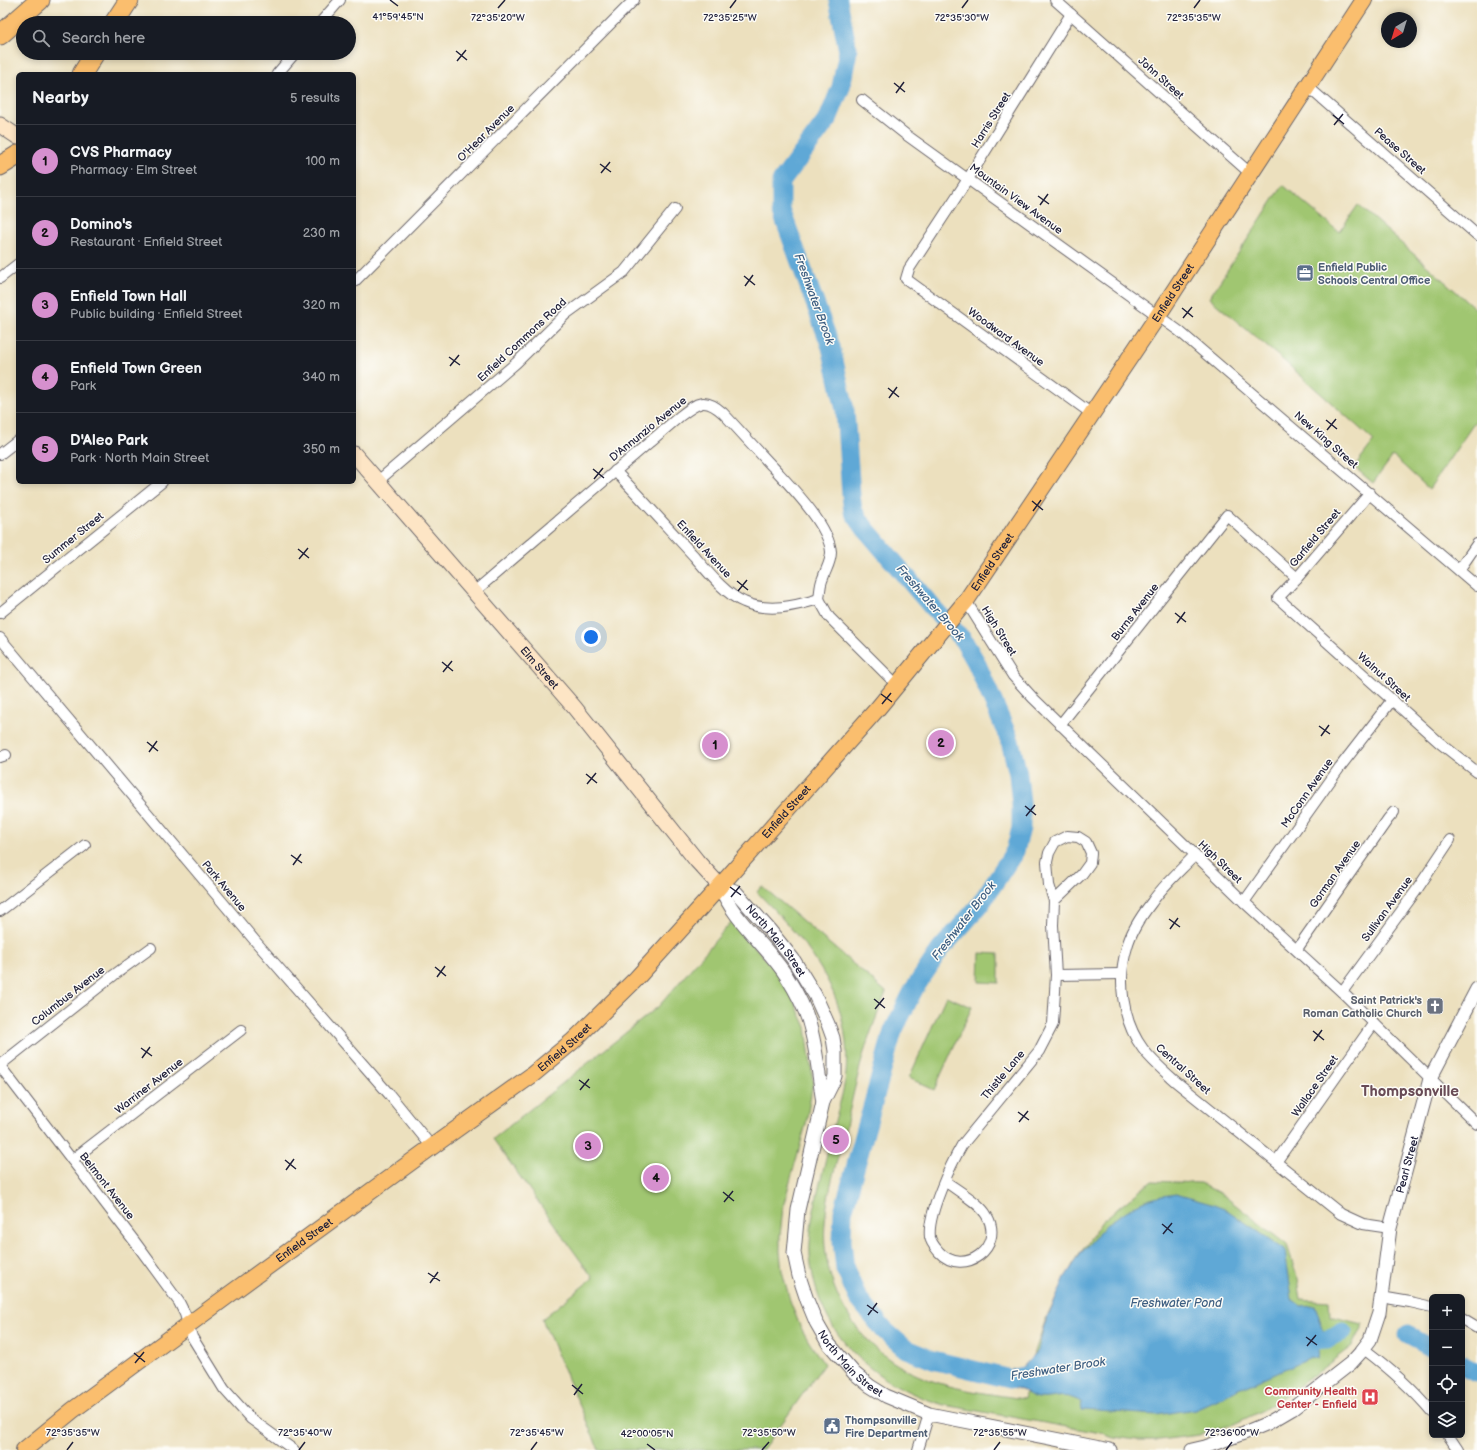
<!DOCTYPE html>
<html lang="en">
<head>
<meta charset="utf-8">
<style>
  :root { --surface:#171b24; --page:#20242c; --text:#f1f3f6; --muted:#9ea1a6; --line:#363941; --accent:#d690ce }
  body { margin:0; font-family:"Balsamiq Sans",sans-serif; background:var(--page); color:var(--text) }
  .controls { position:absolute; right:12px; bottom:12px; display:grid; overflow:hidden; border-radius:6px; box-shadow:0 2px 6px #0003 }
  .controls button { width:36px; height:36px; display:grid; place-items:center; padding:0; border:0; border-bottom:1px solid var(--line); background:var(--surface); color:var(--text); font:20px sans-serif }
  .compass { position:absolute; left:1381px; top:12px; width:36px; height:36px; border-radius:50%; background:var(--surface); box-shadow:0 2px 6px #0003; rotate:218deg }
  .you { position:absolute; left:591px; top:637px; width:14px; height:14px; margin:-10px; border:3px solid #fff; border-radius:50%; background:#1a73e8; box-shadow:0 0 0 6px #1a73e833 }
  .badge { display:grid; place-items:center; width:26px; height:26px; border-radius:50%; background:var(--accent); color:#111; font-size:13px; font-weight:700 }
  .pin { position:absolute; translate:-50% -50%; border:2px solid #fff; box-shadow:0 1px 4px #0006 }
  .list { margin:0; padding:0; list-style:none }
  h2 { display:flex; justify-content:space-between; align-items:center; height:52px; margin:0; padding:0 16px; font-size:17px }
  h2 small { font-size:13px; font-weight:400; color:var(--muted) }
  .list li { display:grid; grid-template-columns:26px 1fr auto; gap:12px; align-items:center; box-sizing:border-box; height:72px; padding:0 16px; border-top:1px solid var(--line) }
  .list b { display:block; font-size:15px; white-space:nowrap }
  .list p { margin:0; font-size:13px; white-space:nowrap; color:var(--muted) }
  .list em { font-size:13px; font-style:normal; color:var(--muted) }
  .icon { flex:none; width:22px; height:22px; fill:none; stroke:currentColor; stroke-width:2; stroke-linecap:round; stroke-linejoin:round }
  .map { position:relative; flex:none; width:1477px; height:1450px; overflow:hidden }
  .search { position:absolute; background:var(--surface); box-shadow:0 2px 6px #0003; left:16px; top:16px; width:340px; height:44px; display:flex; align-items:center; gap:10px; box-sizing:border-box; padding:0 14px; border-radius:22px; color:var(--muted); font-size:15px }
  .panel { position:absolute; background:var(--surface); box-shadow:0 2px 6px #0003; left:16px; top:72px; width:340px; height:412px; border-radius:6px }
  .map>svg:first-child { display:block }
  .green { fill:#a0c671; stroke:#617456 }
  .water { fill:#5fa8d6; stroke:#406588 }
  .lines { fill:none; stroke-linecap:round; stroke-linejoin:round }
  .river { stroke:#5fa8d6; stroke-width:19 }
  .minor-casing { stroke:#696469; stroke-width:12 }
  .tertiary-casing { stroke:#696469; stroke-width:15 }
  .secondary-casing { stroke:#696469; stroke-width:17 }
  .primary-casing { stroke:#696469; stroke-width:18 }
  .motorway-casing { stroke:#696469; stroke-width:21 }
  .minor { stroke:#fff; stroke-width:10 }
  .tertiary { stroke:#fff; stroke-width:13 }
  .secondary { stroke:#fde5c5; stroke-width:15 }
  .primary { stroke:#fabe6e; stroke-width:16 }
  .motorway { stroke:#fabe6e; stroke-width:19 }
  .ticks { fill:none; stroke:#22223b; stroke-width:1.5 }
  .labels { text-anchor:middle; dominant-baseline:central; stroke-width:3; stroke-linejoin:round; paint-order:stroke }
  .street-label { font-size:11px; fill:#22223b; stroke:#fdfcf7 }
  .service-label { font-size:11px; font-weight:bold; fill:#4e5e75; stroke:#fdfcf7; text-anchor:start }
  .worship-label { font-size:11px; font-weight:bold; fill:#5b616d; stroke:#fdfcf7; text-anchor:end }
  .health-label { font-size:11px; font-weight:bold; fill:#be3a42; stroke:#fdfcf7; text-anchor:end }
  .water-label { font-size:12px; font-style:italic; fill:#3d5e81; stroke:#fdfcf7 }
  .district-label { font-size:15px; font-weight:bold; fill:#694c57; stroke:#fdfcf7 }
  .ticks-label { font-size:10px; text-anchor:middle; fill:#22223b; stroke:#fdfcf7; stroke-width:3; stroke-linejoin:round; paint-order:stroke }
</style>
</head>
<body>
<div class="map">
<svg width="1477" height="1450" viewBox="0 0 1477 1450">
  <rect width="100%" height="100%" fill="#fdfcf7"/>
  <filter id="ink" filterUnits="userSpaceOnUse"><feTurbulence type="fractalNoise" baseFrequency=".025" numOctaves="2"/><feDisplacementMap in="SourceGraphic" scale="8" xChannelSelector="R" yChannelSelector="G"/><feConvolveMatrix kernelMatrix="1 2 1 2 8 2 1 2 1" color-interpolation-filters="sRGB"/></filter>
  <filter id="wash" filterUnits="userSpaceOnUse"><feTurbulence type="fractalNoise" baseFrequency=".012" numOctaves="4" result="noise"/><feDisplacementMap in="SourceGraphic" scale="16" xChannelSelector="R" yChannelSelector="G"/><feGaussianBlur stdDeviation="0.9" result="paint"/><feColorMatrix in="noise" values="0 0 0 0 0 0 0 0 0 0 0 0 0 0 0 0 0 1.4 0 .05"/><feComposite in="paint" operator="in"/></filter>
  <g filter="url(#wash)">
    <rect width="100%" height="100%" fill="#ece0be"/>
    <g class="green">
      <path d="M1283 185 1339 232 1358 205 1477 310V419L1429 489 1393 456 1373 483 1354 467 1374 441 1283 360 1209 298Z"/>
      <path d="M762 886 886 992C879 1011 871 1030 865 1049 857 1076 851 1104 845 1131 837 1161 827 1192 825 1223 820 1282 854 1343 907 1370 943 1389 984 1393 1024 1399L1033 1358 1045 1321 1073 1264 1102 1221 1152 1181 1200 1183 1223 1195 1287 1245 1296 1273 1300 1299 1329 1301 1330 1316 1363 1324 1352 1346 1291 1392 1263 1410 1234 1424 1199 1435 1159 1440H1137L1114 1437 1101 1433 944 1405C872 1384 817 1334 810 1256 809 1244 811 1232 812 1220 818 1189 826 1159 833 1128 837 1113 842 1097 845 1081 851 1041 841 1000 819 966 802 938 779 915 757 892Z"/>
      <path d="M732 921 775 970 787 986 806 1027 813 1082 806 1124 783 1207 780 1236V1252L782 1271 791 1304 800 1326 809 1342 824 1364 763 1450H599L542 1319 593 1278 493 1139 659 1006Z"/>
      <path d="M980 953 999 954V983L979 982Z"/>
      <path d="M946 996 972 1007 934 1090 909 1078Z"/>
    </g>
    <path class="water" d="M1176 1194 1211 1204 1227 1210 1285 1250 1292 1299 1301 1306 1315 1305 1328 1344 1319 1346 1318 1359 1311 1357 1195 1409 1157 1415 1082 1410 1081 1402C1062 1391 1056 1400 1038 1398 1031 1397 1027 1392 1021 1390 1017 1388 1012 1387 1008 1386L1011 1369H1021L1038 1351 1044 1326 1065 1277 1082 1252 1107 1224 1134 1206 1147 1200 1162 1196Z"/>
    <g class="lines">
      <g class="river">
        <path d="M838 0 848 51 841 87 828 119 781 182V210L831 347 845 410 851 495 853 511 864 527 933 608 963 640 976 662 1010 741 1018 774 1021 804V828L1015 851 979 906 940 950 914 989 893 1031 843 1212 842 1241 845 1269 858 1298 884 1330 906 1349 933 1360 1010 1379 1034 1374"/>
        <path d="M1408 1335 1432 1348"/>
        <path d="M1301 1342 1327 1340 1343 1332"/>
        <path d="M1462 1365 1477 1373"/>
      </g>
    </g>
  </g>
  <g filter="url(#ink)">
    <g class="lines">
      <defs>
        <g id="minor">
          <path d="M1055 0 1251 174"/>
          <path d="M1071 14 968 179 909 269 906 279 1092 414"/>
          <path d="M320 23 340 0"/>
          <path d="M277 74 295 53"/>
          <path d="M1307 86 1477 235"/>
          <path d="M862 100 905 134 1179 331 1477 586"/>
          <path d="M0 278 18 264"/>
          <path d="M354 282 634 0"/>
          <path d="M0 454 18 440"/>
          <path d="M615 471C642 499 668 528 694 556 707 571 726 595 744 602 768 613 795 606 819 599"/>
          <path d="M378 481 516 363 566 314 624 272 675 209"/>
          <path d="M1370 493 1297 578 1278 598 1440 743 1477 772"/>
          <path d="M1459 570 1477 544"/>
          <path d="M474 592 679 417C697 403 704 396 723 413 740 431 756 449 773 467 791 487 829 525 831 552 831 562 826 569 823 578 820 584 820 592 819 599"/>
          <path d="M819 599 829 617 898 686"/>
          <path d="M966 601 1013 676 1033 698 1244 902 1342 992 1477 1124"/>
          <path d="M0 613 162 482"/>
          <path d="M0 638 256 942 389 1094 432 1147"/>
          <path d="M1060 725 1227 515 1297 578"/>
          <path d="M0 757 6 755"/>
          <path d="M1195 855C1181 870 1164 884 1152 902 1142 915 1131 931 1127 947 1117 979 1122 1021 1143 1049 1152 1061 1164 1071 1175 1081L1341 1214 1363 1224 1390 1228"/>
          <path d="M1244 902 1340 767 1392 700"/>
          <path d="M0 911 85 845"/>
          <path d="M1297 949 1388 819 1394 812"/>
          <path d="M1056 975 1122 974"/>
          <path d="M1342 992 1416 891 1450 840"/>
          <path d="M0 1065 114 975 151 948"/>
          <path d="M0 1066 135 1242 179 1302 185 1314 192 1337 224 1389 251 1419 294 1450"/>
          <path d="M72 1160 241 1030"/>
          <path d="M1276 1162 1374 1023"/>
          <path d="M945 1181C958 1191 980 1203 987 1216 1005 1247 964 1278 939 1252 935 1247 931 1243 930 1237 927 1215 951 1164 962 1145L1039 1051 1053 1024 1056 975 1053 925 1054 901 1049 885 1047 862 1049 853 1055 842 1067 836 1078 837 1086 842 1091 853 1090 863 1082 874 1054 901"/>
          <path d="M1381 1297 1410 1302 1432 1307"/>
          <path d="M1462 1319 1477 1328"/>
          <path d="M1364 1349C1389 1368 1412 1388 1432 1412"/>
          <path d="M1448 1435 1458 1450"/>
          <path d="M918 1450 929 1414"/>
        </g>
        <g id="tertiary">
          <path id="s1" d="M720 886 735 891 768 928 793 959 815 995 828 1024 833 1038 835 1051V1076L833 1082 823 1102 798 1210 794 1253 799 1276 807 1300 816 1322 828 1343 854 1373 870 1386 886 1396 929 1414 1110 1450"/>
          <path d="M720 886C734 922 767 945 787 977 797 993 807 1011 811 1030 817 1053 819 1078 823 1102"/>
          <path id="s2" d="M1192 1450 1205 1447 1244 1433 1268 1423 1292 1409 1351 1363 1360 1353 1370 1340 1379 1313 1390 1228 1430 1079 1477 989"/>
        </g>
        <g id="secondary">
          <path d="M0 125 18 137"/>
          <path id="s3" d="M354 454 574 707 697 861 720 886"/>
        </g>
        <g id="primary">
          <path id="s4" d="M24 1450 73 1410 230 1294 444 1138 532 1075 573 1041 635 980 720 886 878 708 966 601 1153 323 1364 0"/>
        </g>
        <g id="motorway">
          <path d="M114 23 129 0"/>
          <path d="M0 35 40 0"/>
          <path d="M82 74 95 53"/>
          <path d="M0 166 18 155"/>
        </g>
      </defs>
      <use href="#minor" class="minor-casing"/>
      <use href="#tertiary" class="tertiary-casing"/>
      <use href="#secondary" class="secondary-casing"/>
      <use href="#primary" class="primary-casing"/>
      <use href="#motorway" class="motorway-casing"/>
      <use href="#minor" class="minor"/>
      <use href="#tertiary" class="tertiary"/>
      <use href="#secondary" class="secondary"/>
      <use href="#primary" class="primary"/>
      <use href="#motorway" class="motorway"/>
    </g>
  </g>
  <path class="ticks" d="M390 0 398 6M498 8 505 0M730 8 736 0M962 8 968 0M1194 8 1200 0M456 51 467 60M457 61 466 50M894 83 905 92M896 93 904 82M1333 115 1344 124M1334 125 1343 114M600 164 611 172M601 173 610 162M1038 196 1049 204M1040 205 1048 194M744 276 755 285M745 286 753 275M1182 308 1193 317M1183 318 1192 307M449 357 460 365M450 366 459 355M888 388 899 397M889 398 897 387M1326 420 1337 429M1327 430 1336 419M593 469 604 478M594 479 603 468M1032 501 1043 510M1033 511 1041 500M298 549 309 558M299 559 308 548M737 581 748 590M738 591 747 580M1175 613 1186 622M1177 623 1185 612M442 662 453 671M443 672 452 661M881 694 892 702M882 704 891 693M1319 726 1330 734M1321 736 1329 725M147 742 158 751M149 752 157 741M586 774 597 783M587 784 596 773M1025 806 1036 815M1026 816 1035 805M291 855 302 863M293 865 301 854M730 887 741 895M731 897 740 886M1169 919 1180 927M1170 929 1178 918M435 967 446 976M437 977 445 966M874 999 885 1008M875 1009 884 998M1313 1031 1324 1040M1314 1041 1322 1030M141 1048 152 1056M142 1058 150 1047M579 1080 590 1088M580 1090 589 1079M1018 1112 1029 1120M1019 1122 1028 1111M285 1160 296 1169M286 1170 294 1159M723 1192 734 1201M724 1202 733 1191M1162 1224 1173 1233M1163 1234 1172 1223M428 1273 440 1281M430 1283 438 1272M867 1305 878 1313M868 1315 877 1303M1306 1337 1317 1345M1307 1346 1316 1335M134 1353 145 1362M135 1363 144 1352M572 1385 583 1394M574 1395 582 1384M647 1444 655 1450M67 1450 73 1442M299 1450 305 1442M531 1450 537 1442M762 1450 769 1442M994 1450 1000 1442M1226 1450 1232 1442"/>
  <defs>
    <symbol id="office-square" viewBox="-11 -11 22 22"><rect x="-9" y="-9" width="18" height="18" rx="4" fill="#5c6f8a" stroke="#fdfcf7"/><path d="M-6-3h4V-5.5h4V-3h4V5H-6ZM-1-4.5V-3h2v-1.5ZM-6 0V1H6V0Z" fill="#fff"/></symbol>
    <symbol id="church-square" viewBox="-11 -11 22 22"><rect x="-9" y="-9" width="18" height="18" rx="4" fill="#6b7280" stroke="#fdfcf7"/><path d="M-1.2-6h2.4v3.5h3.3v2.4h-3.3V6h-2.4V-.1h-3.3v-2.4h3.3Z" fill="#fff"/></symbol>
    <symbol id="hospital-square" viewBox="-11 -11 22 22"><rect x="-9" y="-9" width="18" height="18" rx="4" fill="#e0444e" stroke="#fdfcf7"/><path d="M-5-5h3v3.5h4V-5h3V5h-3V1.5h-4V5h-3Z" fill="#fff"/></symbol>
    <symbol id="civic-square" viewBox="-11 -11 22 22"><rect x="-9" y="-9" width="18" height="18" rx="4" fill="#5c6f8a" stroke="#fdfcf7"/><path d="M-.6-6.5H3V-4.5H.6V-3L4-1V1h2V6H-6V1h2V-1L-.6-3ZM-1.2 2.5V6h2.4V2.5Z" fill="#fff"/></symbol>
  </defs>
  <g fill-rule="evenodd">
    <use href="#office-square" x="1295" y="263" width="20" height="20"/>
    <use href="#church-square" x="1425" y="996" width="20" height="20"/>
    <use href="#hospital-square" x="1360" y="1387" width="20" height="20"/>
    <use href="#civic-square" x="822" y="1416" width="20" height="20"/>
  </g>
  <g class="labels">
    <g class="street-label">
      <text transform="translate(1161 78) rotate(42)">John Street</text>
      <text transform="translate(991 120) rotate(-58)">Harris Street</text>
      <text transform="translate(486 133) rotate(-45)">O'Hear Avenue</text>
      <text transform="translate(1400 151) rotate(41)">Pease Street</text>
      <text transform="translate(1016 199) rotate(36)">Mountain View Avenue</text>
      <text stroke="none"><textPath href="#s4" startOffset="1646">Enfield Street</textPath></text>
      <text transform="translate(1006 337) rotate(36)">Woodward Avenue</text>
      <text transform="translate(522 340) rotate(-43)">Enfield Commons Road</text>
      <text transform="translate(648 429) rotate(-39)">D'Annunzio Avenue</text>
      <text transform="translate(1326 440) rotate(41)">New King Street</text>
      <text transform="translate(73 538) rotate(-39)">Summer Street</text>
      <text transform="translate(1315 538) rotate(-50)">Garfield Street</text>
      <text transform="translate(704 549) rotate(47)">Enfield Avenue</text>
      <text stroke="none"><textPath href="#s4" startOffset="1322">Enfield Street</textPath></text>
      <text transform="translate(1135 612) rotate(-52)">Burns Avenue</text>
      <text transform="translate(999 631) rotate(58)">High Street</text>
      <text stroke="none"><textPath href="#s3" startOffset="283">Elm Street</textPath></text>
      <text transform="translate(1384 677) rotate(42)">Walnut Street</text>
      <text transform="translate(1307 793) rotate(-55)">McConn Avenue</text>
      <text stroke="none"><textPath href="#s4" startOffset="998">Enfield Street</textPath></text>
      <text transform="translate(1220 862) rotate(44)">High Street</text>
      <text transform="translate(1335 874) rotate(-55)">Gorman Avenue</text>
      <text transform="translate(224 886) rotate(50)">Park Avenue</text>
      <text transform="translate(1387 909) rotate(-54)">Sullivan Avenue</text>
      <text stroke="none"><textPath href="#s1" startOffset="80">North Main Street</textPath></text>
      <text transform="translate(68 996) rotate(-38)">Columbus Avenue</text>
      <text stroke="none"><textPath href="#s4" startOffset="674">Enfield Street</textPath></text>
      <text transform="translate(1183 1069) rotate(42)">Central Street</text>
      <text transform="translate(1003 1075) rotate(-50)">Thistle Lane</text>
      <text transform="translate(149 1086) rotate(-38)">Warriner Avenue</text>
      <text transform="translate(1315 1086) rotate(-55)">Wallace Street</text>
      <text stroke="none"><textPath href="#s2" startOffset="393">Pearl Street</textPath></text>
      <text transform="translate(107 1186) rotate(52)">Belmont Avenue</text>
      <text stroke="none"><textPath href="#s4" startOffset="350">Enfield Street</textPath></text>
      <text stroke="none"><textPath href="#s1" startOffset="542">North Main Street</textPath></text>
    </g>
    <g class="service-label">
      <text x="1318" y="267">Enfield Public<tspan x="1318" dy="13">Schools Central Office</tspan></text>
      <text x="845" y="1420">Thompsonville<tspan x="845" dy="13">Fire Department</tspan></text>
    </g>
    <g class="worship-label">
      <text x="1422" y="1000">Saint Patrick's<tspan x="1422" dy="13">Roman Catholic Church</tspan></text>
    </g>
    <g class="health-label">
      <text x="1357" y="1391">Community Health<tspan x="1357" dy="13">Center - Enfield</tspan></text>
    </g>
    <g class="water-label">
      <text transform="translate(814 299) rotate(70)">Freshwater Brook</text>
      <text transform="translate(930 603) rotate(49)">Freshwater Brook</text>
      <text transform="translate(964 921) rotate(-52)">Freshwater Brook</text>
      <text x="1176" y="1303">Freshwater Pond</text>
      <text transform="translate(1058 1369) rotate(-9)">Freshwater Brook</text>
    </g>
    <g class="district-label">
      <text x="1410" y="1091">Thompsonville</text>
    </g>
  </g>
  <g class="ticks-label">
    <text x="398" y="20">41°59'45"N</text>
    <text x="498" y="21">72°35'20"W</text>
    <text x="730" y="21">72°35'25"W</text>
    <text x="962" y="21">72°35'30"W</text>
    <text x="1194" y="21">72°35'35"W</text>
    <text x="73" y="1436">72°35'35"W</text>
    <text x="305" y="1436">72°35'40"W</text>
    <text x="537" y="1436">72°35'45"W</text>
    <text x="769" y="1436">72°35'50"W</text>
    <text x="1000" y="1436">72°35'55"W</text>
    <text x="1232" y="1436">72°36'00"W</text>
    <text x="647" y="1437">42°00'05"N</text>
  </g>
</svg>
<div class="controls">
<button>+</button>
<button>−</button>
<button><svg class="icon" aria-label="locate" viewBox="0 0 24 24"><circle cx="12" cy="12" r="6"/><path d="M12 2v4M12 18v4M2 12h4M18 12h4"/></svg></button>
<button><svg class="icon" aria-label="layers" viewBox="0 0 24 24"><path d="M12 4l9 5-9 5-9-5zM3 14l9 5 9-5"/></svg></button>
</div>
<svg class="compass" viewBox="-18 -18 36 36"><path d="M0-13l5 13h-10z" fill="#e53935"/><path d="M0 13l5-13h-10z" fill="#9ea1a6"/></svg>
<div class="you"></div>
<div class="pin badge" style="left:715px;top:745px">1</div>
<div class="pin badge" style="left:941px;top:743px">2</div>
<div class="pin badge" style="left:588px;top:1146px">3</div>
<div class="pin badge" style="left:656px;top:1178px">4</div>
<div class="pin badge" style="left:836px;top:1140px">5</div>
<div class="search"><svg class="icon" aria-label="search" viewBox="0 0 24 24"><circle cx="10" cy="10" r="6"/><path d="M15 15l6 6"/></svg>Search here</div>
<section class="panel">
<h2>Nearby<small>5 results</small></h2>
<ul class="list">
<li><span class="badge">1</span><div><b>CVS Pharmacy</b><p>Pharmacy · Elm Street</p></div><em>100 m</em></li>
<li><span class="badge">2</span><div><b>Domino's</b><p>Restaurant · Enfield Street</p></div><em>230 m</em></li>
<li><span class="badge">3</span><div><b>Enfield Town Hall</b><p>Public building · Enfield Street</p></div><em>320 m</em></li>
<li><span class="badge">4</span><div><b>Enfield Town Green</b><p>Park</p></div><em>340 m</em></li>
<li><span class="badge">5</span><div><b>D'Aleo Park</b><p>Park · North Main Street</p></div><em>350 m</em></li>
</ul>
</section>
</div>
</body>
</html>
